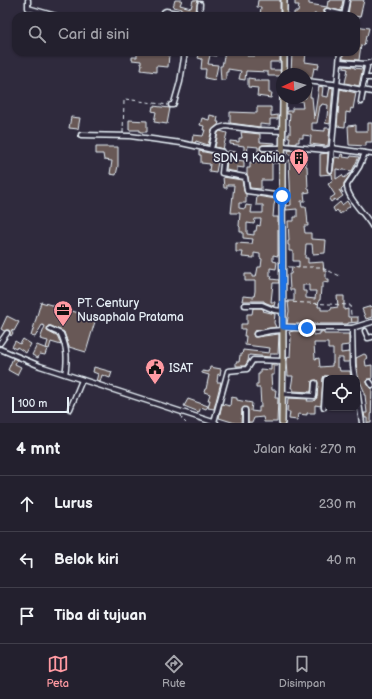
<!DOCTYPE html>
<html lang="id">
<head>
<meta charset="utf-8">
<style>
  :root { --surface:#23202e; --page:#2b2836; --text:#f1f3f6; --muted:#a3a3aa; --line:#403e4a; --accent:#ff9aa2 }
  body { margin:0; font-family:"Balsamiq Sans",sans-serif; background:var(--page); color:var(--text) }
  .controls { position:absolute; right:12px; bottom:12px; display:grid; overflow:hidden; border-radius:8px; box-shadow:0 1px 3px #0004 }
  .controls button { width:36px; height:36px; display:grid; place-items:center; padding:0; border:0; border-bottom:1px solid var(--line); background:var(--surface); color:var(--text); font:20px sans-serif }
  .compass { position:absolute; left:276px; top:68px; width:36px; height:36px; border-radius:50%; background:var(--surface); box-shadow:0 1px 3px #0004; rotate:266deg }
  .scale { position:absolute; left:12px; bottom:10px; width:57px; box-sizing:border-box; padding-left:4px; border:2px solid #e8f1f8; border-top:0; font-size:11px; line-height:14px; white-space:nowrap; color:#e8f1f8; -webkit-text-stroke:3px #2f2a3d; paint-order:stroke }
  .stop { position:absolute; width:12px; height:12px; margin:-9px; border:3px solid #1a73e8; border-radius:50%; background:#fff }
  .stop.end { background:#1a73e8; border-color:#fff; box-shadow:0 1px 4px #0008 }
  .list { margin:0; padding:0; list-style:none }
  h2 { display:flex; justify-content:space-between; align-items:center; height:52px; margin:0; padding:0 16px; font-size:17px }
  h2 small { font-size:13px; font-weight:400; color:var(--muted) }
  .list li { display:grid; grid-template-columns:26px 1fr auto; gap:12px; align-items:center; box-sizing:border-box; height:56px; padding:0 16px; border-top:1px solid var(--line) }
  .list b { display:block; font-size:15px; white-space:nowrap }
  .list em { font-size:13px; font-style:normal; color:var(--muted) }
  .icon { flex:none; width:22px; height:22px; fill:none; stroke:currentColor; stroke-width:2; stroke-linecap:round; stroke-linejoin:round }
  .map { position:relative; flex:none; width:372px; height:423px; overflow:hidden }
  .search { position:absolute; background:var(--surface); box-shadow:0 1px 3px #0004; left:12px; right:12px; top:12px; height:44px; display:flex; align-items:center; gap:10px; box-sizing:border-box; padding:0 14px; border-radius:12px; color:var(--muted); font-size:15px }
  .sheet { height:220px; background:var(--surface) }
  nav { display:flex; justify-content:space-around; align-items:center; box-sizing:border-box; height:56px; border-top:1px solid var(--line); background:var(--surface); font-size:11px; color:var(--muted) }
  nav a { display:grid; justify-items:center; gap:2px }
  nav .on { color:var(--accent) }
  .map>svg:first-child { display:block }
  .building { fill:#675956; stroke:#e8f1f8; fill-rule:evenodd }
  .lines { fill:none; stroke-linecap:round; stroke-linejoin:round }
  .minor-casing { stroke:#e8f1f8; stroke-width:7 }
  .major-casing { stroke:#e8f1f8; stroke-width:8 }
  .path { stroke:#e8f1f8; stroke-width:1; stroke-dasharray:4 3; stroke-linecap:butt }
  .minor { stroke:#2f2a3d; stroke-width:4 }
  .major { stroke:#76695c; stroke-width:5 }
  .route { stroke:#1a73e8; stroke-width:5 }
  .labels { text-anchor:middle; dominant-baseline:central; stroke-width:3.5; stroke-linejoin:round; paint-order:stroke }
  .poi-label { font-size:12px; fill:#e8f1f8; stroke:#2f2a3d; text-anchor:start }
</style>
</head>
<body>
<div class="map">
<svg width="372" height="423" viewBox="0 0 372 423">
  <rect width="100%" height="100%" fill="#2f2a3d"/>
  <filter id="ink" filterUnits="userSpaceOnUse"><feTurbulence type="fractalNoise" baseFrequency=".025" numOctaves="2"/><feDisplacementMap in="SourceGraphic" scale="8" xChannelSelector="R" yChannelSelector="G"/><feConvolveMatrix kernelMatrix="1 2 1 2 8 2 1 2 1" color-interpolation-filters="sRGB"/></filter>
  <g filter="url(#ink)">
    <g class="building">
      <path d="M175 0H182L180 5 191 8 193 0H198L195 16 181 15 182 9 173 7Z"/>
      <path d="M258 0H280V16L260 15 261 7H257Z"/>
      <path d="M295 0H309V4L327 7 328 1 330 2V0H343L341 11 328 8 324 9V12L325 14 333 16 314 14V16H294V12H298L299 5H295Z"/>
      <path d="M350 0H364L360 17 348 15Z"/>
      <path d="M356 26 369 28 367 36H366L364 46 361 45 359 60 343 59V52H356Z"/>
      <path d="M137 52H181V56L169 54 168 67 156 66V72L141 70 142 64H141V61L132 60V57H137Z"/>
      <path d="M200 52H217L216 56 210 55 208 64 218 65 215 80 205 78 206 69H201L202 59 198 58Z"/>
      <path d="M225 52H248L247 56H255V52H264V56H272V54H280V62H270V70H280L281 76H268V72L246 71 245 80 239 79 241 71 228 69V72H226V80H221L220 66H222Z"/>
      <path d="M292 52H306L305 62 319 64 318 69 314 68 312 78H306V74H291Z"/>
      <path d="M344 66 354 67V68L362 69V67H363L359 86 345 83 348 69 344 68Z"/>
      <path d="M248 78 255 79 254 81H269V93H272L271 98 257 96 258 88 248 87Z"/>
      <path d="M319 86 323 87 322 96 328 97 330 87 333 88 330 124 325 123 327 117 328 105 322 104 321 106H320L317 123H312V130L325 131V128H330L328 145 326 146 310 144 311 136 303 135V138H299V142H296V144L289 143 290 137H288V134H290V125H289L290 114H287V111H292V108H303L302 101H294V98H306V88H311L310 97H312L314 119Z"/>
      <path d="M340 89 356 93 353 109 351 108 350 113 346 112 345 127 337 126Z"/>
      <path d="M153 106 170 108 167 124 154 122 156 112 152 111Z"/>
      <path d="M257 107H271V116L278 115V119H270V125L260 124V127L230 123V112L257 113Z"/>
      <path d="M210 115 218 117 217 122H219L218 125 212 130 208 145 196 141 195 143 192 142 193 135 203 136 205 130H203L204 126 200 125 202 118 209 120Z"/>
      <path d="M71 117 80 118 78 129 69 128Z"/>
      <path d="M129 120 147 121V132H140V130H129Z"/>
      <path d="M368 123H372V142H366V146L349 145 348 126 356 125V131H368Z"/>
      <path d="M220 131 227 133 223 149 215 147 218 133Z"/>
      <path d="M241 132 260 134V142L275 143V144L262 145 260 148 262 151 278 152V154H273L272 160H278V163H272V180H261V189L250 188 248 177 247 174V168H250V162L256 163 257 156H255V153H258V147L248 146 247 156H244V146L230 144V141L239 142V138H242Z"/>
      <path d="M96 147H118V166L116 175 110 174 112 161 104 160 103 154H96Z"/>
      <path d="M288 150 297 151V153L307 152V156H305L306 166H307L308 189H309L310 192 304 193 305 201H301L302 207H306L307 213 308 226H304L305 233H311V239L326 240 325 253 313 254 312 244H306L305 258H308V263L323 262 324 271H326V279H329V283L323 282V287H321L320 300H319L318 307H321V310H331V308L338 307 337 296H344V310L348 309V317H358V322L348 323V324H287L289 311 288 301H294V290H290L289 274H291L292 267 299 268V261H293V251H289V245H288V241H289L288 221H294V217H297V209L286 210V206L291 205 289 160H300V156L289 155ZM303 285H309V291H316L315 299 306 298V291H303Z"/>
      <path d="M199 151 220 155V157H219L216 172 209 171 210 164 201 163V155H199Z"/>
      <path d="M228 151 237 152 236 160 244 161V168L237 167V172L226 170Z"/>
      <path d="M328 153 327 170 329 173H332L333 171 335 157 340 158 341 154 344 155 343 157 350 158 351 156 359 157 352 171 336 169V179L342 175 344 178 352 172 344 183V186L341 189 343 193 339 190 343 196 336 201 335 199 331 202 329 199 335 195 328 184 333 181 332 174 320 175V154Z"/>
      <path d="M223 177 242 180 244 191 246 194V203H239V208L245 209 246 205 252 206 251 213H263V205H256L257 196 276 199 274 205 273 217H278V256L273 255V261L277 262 276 269 270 268V276H272L271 279 279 280V283H273L271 302H275L274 306 264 302V301H242L243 296 254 297 255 291V281H245V274H252V277H256L258 267H261L262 259 260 258V254L254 253V258L242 257 243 252H236V243L252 244 253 239 243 238V232H240V227L239 226 240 213H231L234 185H227V188H224ZM255 219H261L260 226 257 225 256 231H254V235L247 234V223L254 224Z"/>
      <path d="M347 201 350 206 340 214 337 210 335 212 333 208 340 202 342 205Z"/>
      <path d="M41 302 96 318 86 352 69 347 64 332 51 326H48L47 331 58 337 61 345 51 342 49 349 46 348 48 341 40 339 45 326 42 325 35 337 31 336Z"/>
      <path d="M372 306V317L366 319 362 309Z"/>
      <path d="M253 308H261L264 310 263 311 275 314 274 323 276 327 255 331 253 334 254 337H256L279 334 278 354H270V357L249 355 248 361 245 366H236V362H239L240 355H242L243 350 269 353 270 348 245 345 246 336H244L245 329H241V324H247V314H252Z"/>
      <path d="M7 316 19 322 14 331 11 330 13 333 11 336 10 335V332L9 330 4 331 1 329Z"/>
      <path d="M294 331 313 332V335L320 334V332H324V334H349V345L341 346V353L349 352V362H343V358H337V367H339L340 371H350L351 378H349V377L329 378 328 376H324L323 379 321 406 315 405V413H307V415L298 414 297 420 289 419 290 412H287L288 398 308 399 307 401H314L317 397 318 383 317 380 312 381 311 392 293 391V388H291L293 376H288L287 361 288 356 290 357 291 338 289 332ZM314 343H328V349H333V363H332V366L320 367 319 358 315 359Z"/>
      <path d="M23 339 31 344 26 353 17 347 16 349 12 347 15 341 20 344Z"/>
      <path d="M37 345 47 349 45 355 40 354 38 358 32 355Z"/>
      <path d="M364 354 366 355 367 359H365L366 366 372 365V379H368L367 382 369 387 372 388 371 423H367V418H365L364 413H367L365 395H364V391L358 376 356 363V358Z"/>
      <path d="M13 358 17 360 15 364 21 367 17 375 8 370Z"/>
      <path d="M271 364H278V366H274V375H271L272 390H276L275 398H278L277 422H264L263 417 254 418 252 423H248V410L245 407 242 409 241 423H235L219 418 222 404 230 406 231 397 237 398V400L252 403 251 411 259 412V407H261L260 388H256V384H258V374H260V369L271 370Z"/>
      <path d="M94 367 112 372 110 378 102 375 100 382 96 381 98 374 93 372Z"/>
      <path d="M210 367 221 369 220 375 218 374 217 382H221L214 409 208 408 210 400H208L210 394 204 392 205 389H206L209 375 202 373V371L209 372Z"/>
      <path d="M188 399 208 406 206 409 201 407 199 412 184 406Z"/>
    </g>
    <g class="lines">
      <defs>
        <g id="minor">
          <path d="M28 0V8L56 16"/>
          <path d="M327 11 344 15"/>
          <path d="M164 16V12L166 11 177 13"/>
          <path d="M199 16 200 4"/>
          <path d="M344 16 347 0"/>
          <path d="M340 62 366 64 367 67 362 90"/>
          <path d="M366 64 372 62"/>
          <path d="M365 78H372"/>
          <path d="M306 81 333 84 372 92"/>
          <path d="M361 102 363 91"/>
          <path d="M171 105H173L174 103 180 82 185 52"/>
          <path d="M81 135 130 136 181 143 222 152 224 156 222 173 245 177 247 191 282 196"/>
          <path d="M283 146 326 150 332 148 372 154"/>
          <path d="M263 148H283"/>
          <path d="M211 149 215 131 219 128 226 126 257 130 283 131"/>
          <path d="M365 153 359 167 347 185C346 197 366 215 372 226"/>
          <path d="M330 170 332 145 340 52"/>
          <path d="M245 305H262L274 310 283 311"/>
          <path d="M283 327 307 328H352L353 366 355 378"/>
          <path d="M352 328 372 322"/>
          <path d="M50 329 61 334C67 348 68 359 65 374"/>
          <path d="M365 331 368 338 372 337"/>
          <path d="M256 334 270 331 283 330"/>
          <path d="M0 343 7 333"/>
          <path d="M0 349 40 366 216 423"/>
          <path d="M370 382 372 385"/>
          <path d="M357 389 362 423"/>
          <path d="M282 394 314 396 315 383"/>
          <path d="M324 407 326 379"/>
          <path d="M70 409 82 380"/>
          <path d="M245 410V423"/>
          <path d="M214 422 228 371 247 369 253 360 283 361"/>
        </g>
        <g id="major">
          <path d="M284 0V16"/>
          <path d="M284 74V52"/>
          <path d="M282 423 283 353 282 175 283 98"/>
        </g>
      </defs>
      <use href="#minor" class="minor-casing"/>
      <use href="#major" class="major-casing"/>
      <g class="path">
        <path d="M123 133 124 101 125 99 168 105"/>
        <path d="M288 267H320L340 276"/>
        <path d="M286 302 350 305 352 324"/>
        <path d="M181 415 182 419 186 423"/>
      </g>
      <use href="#minor" class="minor"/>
      <use href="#major" class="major"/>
    </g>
  </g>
  <g class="lines" filter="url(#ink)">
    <path class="route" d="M282 196 283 327 307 328"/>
  </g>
  <defs>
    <symbol id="building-pin" viewBox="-11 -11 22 30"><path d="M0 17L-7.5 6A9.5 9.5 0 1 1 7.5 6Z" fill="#ff9aa2" stroke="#2f2a3d"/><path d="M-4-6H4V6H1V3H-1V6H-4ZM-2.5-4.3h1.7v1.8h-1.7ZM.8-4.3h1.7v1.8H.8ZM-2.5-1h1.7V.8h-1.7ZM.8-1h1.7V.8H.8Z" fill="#111"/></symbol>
    <symbol id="office-pin" viewBox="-11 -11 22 30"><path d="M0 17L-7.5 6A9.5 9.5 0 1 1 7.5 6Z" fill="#ff9aa2" stroke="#2f2a3d"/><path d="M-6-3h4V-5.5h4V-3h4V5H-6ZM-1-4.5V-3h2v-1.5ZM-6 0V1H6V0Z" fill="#111"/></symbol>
    <symbol id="civic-pin" viewBox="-11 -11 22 30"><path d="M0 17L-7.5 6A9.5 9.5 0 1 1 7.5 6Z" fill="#ff9aa2" stroke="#2f2a3d"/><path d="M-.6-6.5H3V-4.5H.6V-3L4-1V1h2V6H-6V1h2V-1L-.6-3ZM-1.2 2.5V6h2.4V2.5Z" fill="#111"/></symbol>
  </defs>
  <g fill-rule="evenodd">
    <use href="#building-pin" x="288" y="147" width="22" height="30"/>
    <use href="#office-pin" x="52" y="299" width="22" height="30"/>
    <use href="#civic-pin" x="144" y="357" width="22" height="30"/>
  </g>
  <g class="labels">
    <g class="poi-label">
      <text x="285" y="158" text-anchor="end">SDN 9 Kabila</text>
      <text x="77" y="303">PT. Century<tspan x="77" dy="14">Nusaphala Pratama</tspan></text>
      <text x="169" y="368">ISAT</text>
    </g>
  </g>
</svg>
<div class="controls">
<button><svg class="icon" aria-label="locate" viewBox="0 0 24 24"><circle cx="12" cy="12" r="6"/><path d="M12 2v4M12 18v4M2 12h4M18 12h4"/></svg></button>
</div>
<svg class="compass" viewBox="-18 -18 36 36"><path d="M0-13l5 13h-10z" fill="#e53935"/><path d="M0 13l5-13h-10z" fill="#a3a3aa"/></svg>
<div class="scale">100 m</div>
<div class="stop" style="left:282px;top:196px"></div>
<div class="stop end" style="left:307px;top:328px"></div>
<div class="search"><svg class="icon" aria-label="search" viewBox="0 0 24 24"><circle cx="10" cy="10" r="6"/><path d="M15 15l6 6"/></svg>Cari di sini</div>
</div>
<section class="sheet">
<h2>4 mnt<small>Jalan kaki · 270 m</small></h2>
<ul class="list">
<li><svg class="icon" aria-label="ahead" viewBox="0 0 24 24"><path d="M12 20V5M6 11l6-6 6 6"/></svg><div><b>Lurus</b></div><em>230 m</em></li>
<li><svg class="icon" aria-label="left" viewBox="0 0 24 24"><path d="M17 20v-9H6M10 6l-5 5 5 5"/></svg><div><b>Belok kiri</b></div><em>40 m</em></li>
<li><svg class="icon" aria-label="arrive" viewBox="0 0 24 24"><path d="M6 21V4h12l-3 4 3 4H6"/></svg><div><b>Tiba di tujuan</b></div></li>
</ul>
</section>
<nav>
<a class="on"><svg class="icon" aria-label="map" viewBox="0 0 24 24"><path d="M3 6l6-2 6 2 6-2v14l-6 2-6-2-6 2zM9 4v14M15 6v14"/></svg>Peta</a>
<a><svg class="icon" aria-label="directions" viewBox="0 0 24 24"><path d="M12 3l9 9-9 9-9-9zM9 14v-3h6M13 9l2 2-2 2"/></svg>Rute</a>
<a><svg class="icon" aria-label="saved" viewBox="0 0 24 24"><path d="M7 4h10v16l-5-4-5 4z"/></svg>Disimpan</a>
</nav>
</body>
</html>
